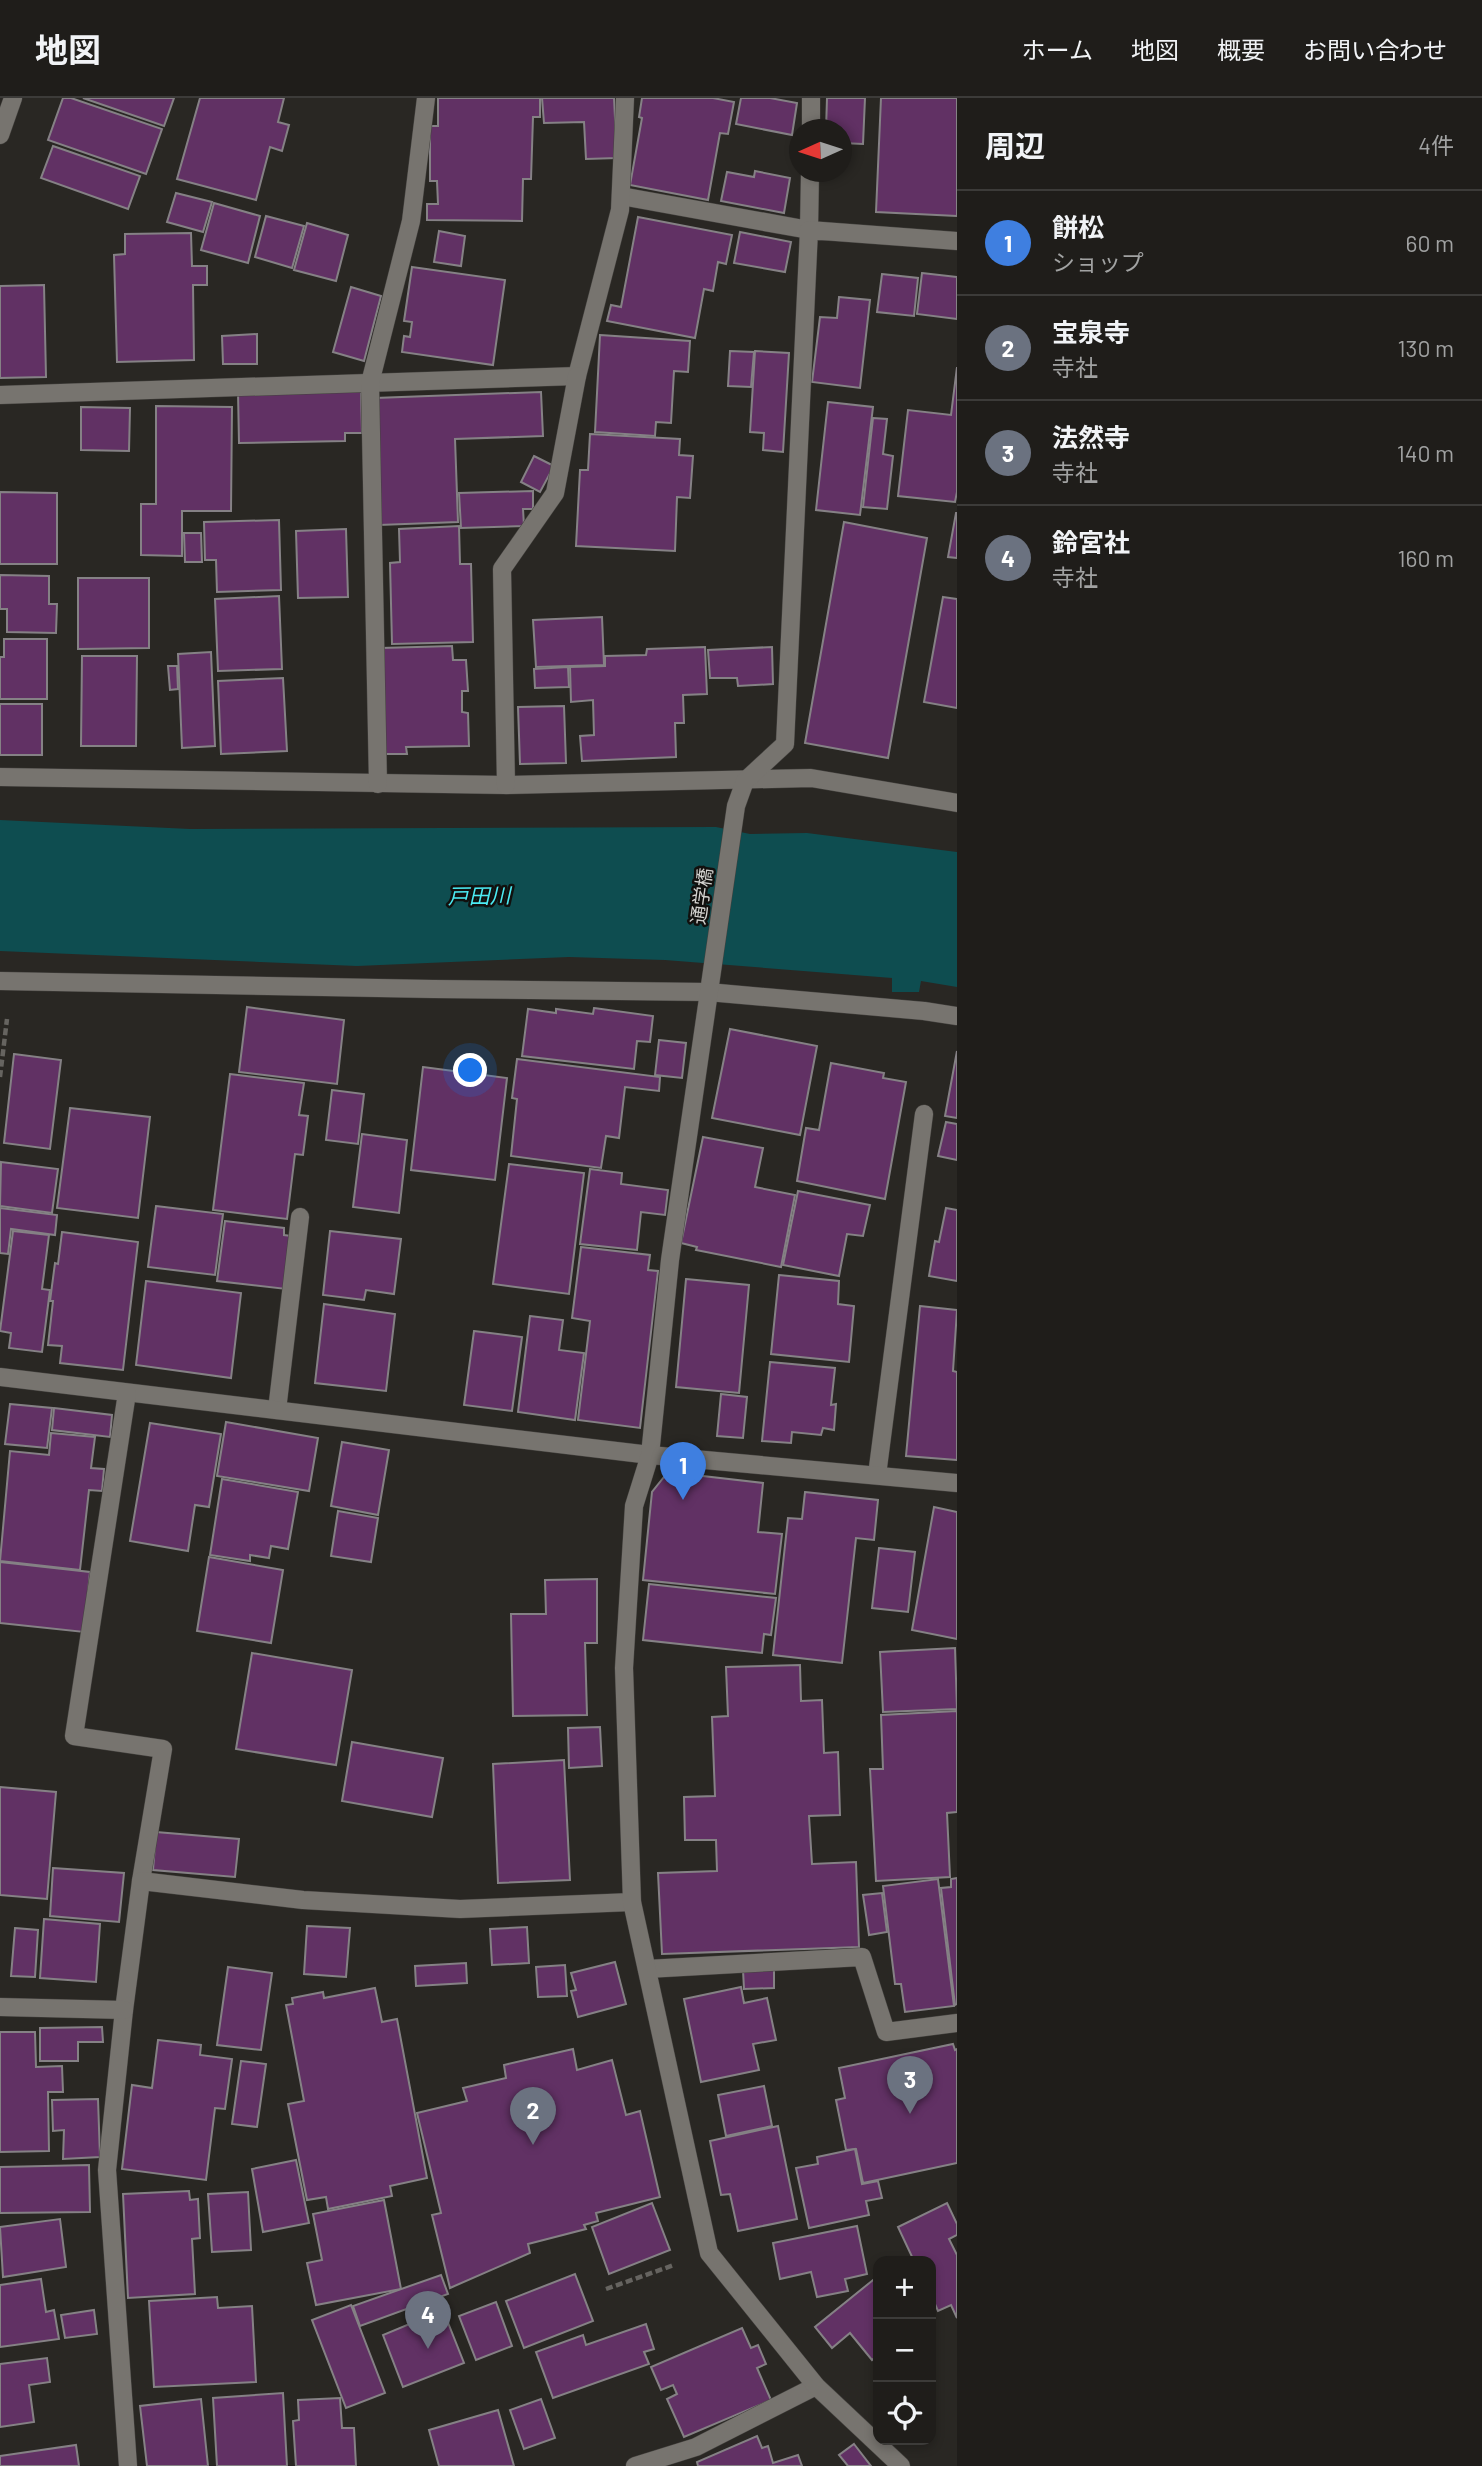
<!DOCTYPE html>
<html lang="ja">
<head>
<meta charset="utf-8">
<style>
  :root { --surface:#1f1d1a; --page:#272623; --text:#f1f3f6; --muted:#a1a2a2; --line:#3c3b39; --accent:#ea580c }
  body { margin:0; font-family:Barlow,"Noto Sans JP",sans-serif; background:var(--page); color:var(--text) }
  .controls { position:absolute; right:21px; bottom:21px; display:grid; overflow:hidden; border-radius:14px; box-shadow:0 4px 10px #0003 }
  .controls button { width:63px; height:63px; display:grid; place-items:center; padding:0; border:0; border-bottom:2px solid var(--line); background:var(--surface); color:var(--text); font:35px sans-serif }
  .compass { position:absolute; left:789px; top:21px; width:63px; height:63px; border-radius:50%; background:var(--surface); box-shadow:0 4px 10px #0003; rotate:267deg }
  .you { position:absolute; left:471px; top:973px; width:24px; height:24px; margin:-18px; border:5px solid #fff; border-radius:50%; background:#1a73e8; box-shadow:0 0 0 10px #1a73e833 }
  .badge { display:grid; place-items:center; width:46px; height:46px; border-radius:50%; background:var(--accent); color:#fff; font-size:23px; font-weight:700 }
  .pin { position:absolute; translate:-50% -58px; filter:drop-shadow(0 2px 4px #0008) }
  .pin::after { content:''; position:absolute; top:37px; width:24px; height:21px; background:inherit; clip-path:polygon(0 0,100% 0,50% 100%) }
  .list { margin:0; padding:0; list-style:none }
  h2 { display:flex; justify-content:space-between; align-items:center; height:91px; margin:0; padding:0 28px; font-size:30px }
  h2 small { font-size:23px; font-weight:400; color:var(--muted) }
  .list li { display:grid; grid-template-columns:46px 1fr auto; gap:21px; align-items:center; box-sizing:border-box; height:105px; padding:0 28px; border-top:2px solid var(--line) }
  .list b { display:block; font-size:26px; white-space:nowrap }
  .list p { margin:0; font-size:23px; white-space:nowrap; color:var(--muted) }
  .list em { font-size:23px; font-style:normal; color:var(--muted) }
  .icon { flex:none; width:38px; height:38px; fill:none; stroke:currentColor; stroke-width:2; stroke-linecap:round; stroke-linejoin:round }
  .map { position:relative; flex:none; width:957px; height:2368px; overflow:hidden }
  header { display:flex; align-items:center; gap:42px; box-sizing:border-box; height:98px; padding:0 35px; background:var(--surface); border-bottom:2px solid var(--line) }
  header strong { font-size:33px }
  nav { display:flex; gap:38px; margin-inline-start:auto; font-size:24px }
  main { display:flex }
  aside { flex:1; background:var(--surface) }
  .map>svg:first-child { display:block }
  .water { fill:#0e4d50 }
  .building { fill:#613164; stroke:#858185; stroke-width:2 }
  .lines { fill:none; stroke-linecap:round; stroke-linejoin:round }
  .service-casing { stroke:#44423f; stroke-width:19 }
  .minor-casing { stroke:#44423f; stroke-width:19 }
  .path { stroke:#666460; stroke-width:4.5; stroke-dasharray:7 3.5; stroke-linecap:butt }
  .service { stroke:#77746f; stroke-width:18 }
  .minor { stroke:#77746f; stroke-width:18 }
  .labels { text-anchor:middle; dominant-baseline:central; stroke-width:5; stroke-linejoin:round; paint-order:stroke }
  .street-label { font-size:19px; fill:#d3d2cf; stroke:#11100e }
  .water-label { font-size:21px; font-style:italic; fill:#4cecf4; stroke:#11100e }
</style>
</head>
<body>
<header>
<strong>地図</strong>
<nav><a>ホーム</a><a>地図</a><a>概要</a><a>お問い合わせ</a></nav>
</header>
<main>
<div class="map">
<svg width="957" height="2368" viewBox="0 0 957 2368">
  <rect width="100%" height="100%" fill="#292723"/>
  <path class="water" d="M0 722 190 731 716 729 750 736 807 735 957 754V889L921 883 919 894H892V880L665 862 569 859 357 868 0 853Z"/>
  <g class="building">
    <path d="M63 0H71L162 31 146 76 48 42Z"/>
    <path d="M83 0H174L164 28Z"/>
    <path d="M200 0H284L278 24 289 27 282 53 270 49 256 102 177 81Z"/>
    <path d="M438 0H540V19H533L531 81H523L522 123 427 122V106H438L437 83H430V28H438Z"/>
    <path d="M542 0H614L617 60 586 61 584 24 544 25Z"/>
    <path d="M642 0H713L734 4 728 36 720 35 708 102 630 87 642 20 639 19Z"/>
    <path d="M741 0H770L797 5 792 37 736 26Z"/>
    <path d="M827 0H865L863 46 842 45V32H826Z"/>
    <path d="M881 0H957V118L876 114Z"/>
    <path d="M53 48 140 78 128 111 41 80Z"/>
    <path d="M755 73 790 80 784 115 721 103 727 74 754 79Z"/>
    <path d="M176 95 212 104 203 134 167 124Z"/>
    <path d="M214 105 260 118 248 165 201 152Z"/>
    <path d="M266 118 304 128 292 170 255 159Z"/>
    <path d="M638 119 732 137 726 166 718 164 713 193 704 191 695 240 607 223 611 207 621 209Z"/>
    <path d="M307 125 348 137 336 183 294 172Z"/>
    <path d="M439 133 465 138 461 168 434 164Z"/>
    <path d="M740 134 791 144 785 174 734 165Z"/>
    <path d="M191 135 192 168H207V187H193L194 262 117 264 114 157 125 156V136Z"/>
    <path d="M412 169 505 182 493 267 402 254 404 238 410 239 412 224 404 223Z"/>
    <path d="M922 175 957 179V221L917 216Z"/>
    <path d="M882 176 918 180 914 218 877 214Z"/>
    <path d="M44 187 46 279 0 280V188Z"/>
    <path d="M351 189 381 198 364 263 333 254Z"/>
    <path d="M839 199 870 202 860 290 812 284 820 219 837 220Z"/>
    <path d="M257 236V266H223L222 238Z"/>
    <path d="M600 237 690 243 688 274 674 273 671 325 656 324 655 338 595 334Z"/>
    <path d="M730 253 754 254 751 289 728 288Z"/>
    <path d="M755 253 789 255 783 354 763 352 764 335 750 334Z"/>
    <path d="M957 269V394L955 404 898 398 908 312 951 317Z"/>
    <path d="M361 292 362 335H345V343L239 345 238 294Z"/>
    <path d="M541 294 543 338 455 341 458 424 379 427 375 300Z"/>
    <path d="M828 304 873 309 860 417 816 412Z"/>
    <path d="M156 308 232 309 231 413H182V458L141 457V406H156Z"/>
    <path d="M81 309 130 310 129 353 81 352Z"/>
    <path d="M873 320 887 321 883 356 893 358 887 411 863 409Z"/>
    <path d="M590 336 680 341 679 357 693 358 690 400 677 399 675 453 576 448 580 372H588Z"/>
    <path d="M534 358 554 368 540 394 521 384Z"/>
    <path d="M533 393V411H523L524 428 461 430 459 395Z"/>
    <path d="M0 394 57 395V466H0Z"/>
    <path d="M956 415H957V460L948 459Z"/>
    <path d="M279 422 281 492 217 494 216 462H205L204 424Z"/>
    <path d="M844 424 927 440 888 660 805 645Z"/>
    <path d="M459 428 460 466H471L473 544 392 546 390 465 400 464 399 431Z"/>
    <path d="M346 431 348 499 298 500 296 433Z"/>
    <path d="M184 435H201L202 464H185Z"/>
    <path d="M0 477 49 478V506H57L56 535 7 534V511H0Z"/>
    <path d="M78 480H149V550L78 551Z"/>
    <path d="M279 498 282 571 218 573 215 501Z"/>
    <path d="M943 499 957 501V610L924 604Z"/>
    <path d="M602 519 604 567 536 569 533 522Z"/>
    <path d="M4 541H47V601H0V559H4Z"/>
    <path d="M452 548 453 562H466L468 593H462V614L468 615 469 648 406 649 407 656H385L381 550Z"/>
    <path d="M705 549 707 596 683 597 684 625H675L676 659 582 663 580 638 594 637 593 602 571 604 570 569 605 568V558L646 557 647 551Z"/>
    <path d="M772 549 773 586 738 588 737 580H710L708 552Z"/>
    <path d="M211 554 215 648 182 650 178 556Z"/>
    <path d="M82 558H137L136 648H81Z"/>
    <path d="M168 568H177L178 591 170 592Z"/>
    <path d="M568 569 569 589 535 590 534 571Z"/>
    <path d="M283 580 287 653 221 656 218 583Z"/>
    <rect x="0" y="606" width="42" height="51"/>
    <path d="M564 608 566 665 520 666 518 609Z"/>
    <path d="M247 909 344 922 337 986 239 974Z"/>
    <path d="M594 910 653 918 650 944 637 943 634 971 522 958 528 911 556 915V911L593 916Z"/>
    <path d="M730 931 817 948 800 1037 712 1020Z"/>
    <path d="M659 942 686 945 682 980 655 977Z"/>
    <path d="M957 953V1020L945 1018Z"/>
    <path d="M14 956 61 962 50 1051 4 1045Z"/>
    <path d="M517 961 660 979 659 993 625 989 619 1040 606 1038 601 1070 511 1058 517 1001 512 1000Z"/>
    <path d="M831 965 884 975 883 980 906 984 885 1101 797 1083 806 1030 819 1032Z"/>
    <path d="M423 969 507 980 495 1082 411 1072Z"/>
    <path d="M230 976 304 985 299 1017 308 1018 303 1057 295 1056 287 1121 213 1112Z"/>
    <path d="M332 992 364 996 358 1046 326 1042Z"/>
    <path d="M70 1010 150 1019 138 1120 57 1110Z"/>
    <path d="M946 1024 957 1026V1062L938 1058Z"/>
    <path d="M362 1036 407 1042 399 1115 353 1109Z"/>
    <path d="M703 1039 763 1050 755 1089 795 1097 781 1169 696 1152 697 1149 681 1145Z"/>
    <path d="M1 1064 58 1071 52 1115 0 1108Z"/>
    <path d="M509 1066 584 1075 569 1196 493 1186Z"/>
    <path d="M590 1071 622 1075 621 1086 668 1092 665 1117 641 1114 637 1152 580 1146Z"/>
    <path d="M798 1093 870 1107 863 1138 847 1136 839 1178 783 1167Z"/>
    <path d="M156 1108 223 1116 215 1177 148 1169Z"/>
    <path d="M0 1110 57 1117 55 1137 11 1131 8 1156 0 1155Z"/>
    <path d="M946 1110 957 1112V1183L929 1178 935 1143 939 1144Z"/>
    <path d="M225 1123 284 1130V1137L292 1138 286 1191 217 1183Z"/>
    <path d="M13 1133 49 1137 42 1191 50 1192 42 1254 9 1250 11 1235 0 1233Z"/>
    <path d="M330 1133 401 1141 394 1196 366 1192 364 1202 323 1197Z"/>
    <path d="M62 1134 138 1144 123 1272 60 1265 62 1248 48 1247 53 1203H50L55 1165 58 1166Z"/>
    <path d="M581 1149 650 1157 648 1172 658 1173 640 1330 578 1322 590 1223 572 1220Z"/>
    <path d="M779 1177 839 1183 838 1206 854 1208 849 1264 771 1256Z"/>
    <path d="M686 1181 749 1187 739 1295 676 1289Z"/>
    <path d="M146 1183 241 1195 231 1280 136 1267Z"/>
    <path d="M324 1206 395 1216 386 1293 315 1285Z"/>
    <path d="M920 1208 957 1212 953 1273 957 1274V1362L906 1358Z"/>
    <path d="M530 1218 563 1222 559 1252 584 1255 575 1322 518 1314Z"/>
    <path d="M474 1233 522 1239 512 1313 464 1307Z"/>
    <path d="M770 1264 835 1270 831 1307 836 1306 834 1332 823 1330 821 1337 792 1334 791 1345 762 1343Z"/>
    <path d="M721 1296 747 1299 743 1340 717 1338Z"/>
    <path d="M10 1306 52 1310 47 1350 5 1346Z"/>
    <path d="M54 1310 112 1317 110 1339 52 1332Z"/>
    <path d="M226 1324 318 1340 309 1393 217 1378Z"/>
    <path d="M150 1325 221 1336 209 1409 195 1407 188 1453 130 1443Z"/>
    <path d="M51 1335 95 1339 91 1370 104 1371 102 1393 89 1392 80 1472 0 1463 10 1353 49 1357Z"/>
    <path d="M342 1344 389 1352 378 1417 331 1408Z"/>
    <path d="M668 1374 763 1385 758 1434 782 1436 775 1496 643 1482 652 1394Z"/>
    <path d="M222 1381 298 1394 288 1451 271 1448 269 1460 250 1457V1463L210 1457Z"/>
    <path d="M805 1394 878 1402 874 1442 856 1440 842 1565 773 1557 788 1420 802 1421Z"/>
    <path d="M934 1409 957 1414V1541L912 1532Z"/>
    <path d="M338 1413 378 1420 371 1464 331 1458Z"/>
    <path d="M879 1450 915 1454 908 1514 872 1510Z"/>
    <path d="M209 1459 283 1472 271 1545 197 1533Z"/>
    <path d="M0 1464 90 1474 84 1534 0 1525Z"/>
    <path d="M597 1481V1545H585L587 1617 513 1618 511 1516H546L545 1482Z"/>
    <path d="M649 1486 776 1500 771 1537 764 1536 762 1555 643 1542Z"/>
    <path d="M955 1550 957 1611 883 1614 880 1554Z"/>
    <path d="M252 1555 352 1572 336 1667 236 1651Z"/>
    <path d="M800 1567 801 1603 822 1602 824 1655 838 1654 840 1717 809 1718 812 1766 856 1764 859 1849 662 1856 658 1775 717 1773 716 1742H685L684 1699 715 1698 712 1619 728 1618 726 1569Z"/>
    <path d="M957 1613V1714L947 1715 950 1779 876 1783 870 1671H883L881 1617Z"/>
    <path d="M600 1629 602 1668 569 1670 568 1630Z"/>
    <path d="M352 1644 443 1660 432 1719 342 1703Z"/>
    <path d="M564 1662 570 1782 498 1785 493 1666Z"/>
    <path d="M0 1689 56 1694 47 1801 0 1797Z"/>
    <path d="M156 1734 239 1741 235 1779 153 1772Z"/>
    <path d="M53 1770 124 1775 119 1824 50 1818Z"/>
    <path d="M957 1780V1906L955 1907 941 1790 951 1789V1781Z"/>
    <path d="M938 1781 954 1908 905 1914 901 1886H895L883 1788Z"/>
    <path d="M882 1795 887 1834 869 1837 863 1797Z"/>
    <path d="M44 1821 100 1826 96 1884 40 1880Z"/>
    <path d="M307 1828 350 1830 346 1879 304 1876Z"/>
    <path d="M527 1829 529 1865 492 1867 490 1831Z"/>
    <path d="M15 1830 38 1832 35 1879 11 1878Z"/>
    <path d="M615 1864 626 1906 578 1919 571 1893 576 1892 571 1875Z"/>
    <path d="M466 1865 467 1885 416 1888 415 1868Z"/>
    <path d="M565 1867 567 1898 538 1899 536 1869Z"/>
    <path d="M228 1869 272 1875 261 1952 217 1947Z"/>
    <path d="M774 1871V1890L744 1891 743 1872Z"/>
    <path d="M741 1889 744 1905 767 1900 776 1942 753 1946 759 1972 701 1984 684 1901Z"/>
    <path d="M375 1890 382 1924 397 1921 427 2080 390 2088 392 2098 328 2111 326 2099 307 2102 288 2006 304 2003 286 1907 293 1906 292 1900 323 1894 324 1900Z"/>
    <path d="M102 1929 103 1944H78V1963H40V1930Z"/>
    <path d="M0 1934H35L36 1969 62 1968 63 1994H48L49 2053 0 2054Z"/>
    <path d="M158 1942 201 1947 200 1957 232 1961 225 2011 215 2010 206 2082 122 2071 132 1987 152 1990Z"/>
    <path d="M953 1946 955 1952 957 1951V2065L863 2085 856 2051 846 2052 836 2002 845 2000 839 1970Z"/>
    <path d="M573 1951 577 1972 612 1962 626 2017 640 2013 660 2099 596 2115 598 2123 584 2127 586 2131 528 2146 530 2155 450 2190 432 2117 441 2115 417 2015 467 2003 463 1990 506 1980 504 1967Z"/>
    <path d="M241 1963 266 1966 257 2029 232 2026Z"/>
    <path d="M764 1988 772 2028 726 2038 718 1997Z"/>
    <path d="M98 2001 100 2059 63 2061 64 2032 53 2033 52 2002Z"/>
    <path d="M778 2028 797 2121 738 2133 730 2096 721 2097 710 2043Z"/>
    <path d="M855 2051 862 2086 878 2083 882 2100 866 2103 869 2117 809 2130 796 2070 818 2066 817 2059Z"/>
    <path d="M296 2062 309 2125 263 2134 252 2071Z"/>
    <path d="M89 2067 90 2114 0 2115V2069Z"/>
    <path d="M189 2093 190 2102 198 2101 200 2140 192 2141 195 2196 128 2200 123 2096Z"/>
    <path d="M248 2094 251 2152 212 2154 208 2096Z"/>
    <path d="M384 2102 401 2191 316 2207 307 2165 322 2162 313 2116Z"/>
    <path d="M652 2105 670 2152 609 2176 592 2129Z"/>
    <path d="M947 2105 957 2126V2137L949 2141 957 2157V2220L951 2207 938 2213 931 2197V2163H914L898 2129Z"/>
    <path d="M60 2121 66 2169 3 2179 0 2129Z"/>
    <path d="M857 2128 867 2176 845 2181 848 2193 817 2199 811 2174 780 2181 773 2145Z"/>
    <path d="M575 2176 593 2223 524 2250 506 2203Z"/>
    <path d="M441 2177 448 2196 360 2228 353 2208Z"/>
    <path d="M878 2178V2257L872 2262 850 2235 832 2250 815 2229Z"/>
    <path d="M41 2181 46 2214 54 2212 59 2241 0 2249V2187Z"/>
    <path d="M217 2199 218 2210 252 2208 256 2284 154 2289 149 2203Z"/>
    <path d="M496 2204 512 2248 476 2262 459 2218Z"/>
    <path d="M351 2207 385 2295 346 2310 312 2222Z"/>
    <path d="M94 2212 97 2236 65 2240 61 2217Z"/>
    <path d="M443 2212 464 2265 403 2289 383 2237Z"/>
    <path d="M646 2226 654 2251 644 2254 649 2266 553 2300 536 2254 583 2237 586 2247Z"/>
    <path d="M742 2230 751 2250 758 2247 766 2266 757 2270 771 2302 684 2339 667 2301 677 2296 673 2287 661 2292 651 2269Z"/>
    <path d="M47 2260 50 2284 29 2287 34 2324 0 2329V2266Z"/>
    <path d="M283 2295 287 2368H217L213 2300Z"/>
    <path d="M340 2300 342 2330H354L356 2368H296L293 2323 299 2322 298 2302Z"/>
    <path d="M201 2301 208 2368H147L140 2308Z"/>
    <path d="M541 2301 555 2340 524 2351 510 2312Z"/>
    <path d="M498 2312 514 2368H439L429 2332Z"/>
    <path d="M757 2338 762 2350 768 2348 773 2365 798 2357 802 2368H698L697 2364Z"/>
    <path d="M854 2346 871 2368H848L839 2357Z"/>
    <path d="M76 2347 79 2368H0V2358Z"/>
  </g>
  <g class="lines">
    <defs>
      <g id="service">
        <path d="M277 1312 300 1119"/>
        <path d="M877 1377 924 1016"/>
      </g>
      <g id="minor">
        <path d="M811 32V0"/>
        <path d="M0 37 13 0"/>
        <path d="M621 98 809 132 810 74"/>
        <path d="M0 297 577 278 620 112 625 0"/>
        <path d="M0 679 506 687 811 680 957 705"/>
        <path d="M378 686 370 285 411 123 426 0"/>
        <path d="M506 687 502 471 555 395 577 278"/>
        <path d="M0 883 433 891 708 894 924 913 957 918"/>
        <path d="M0 1279 650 1357 957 1385"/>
        <path d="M127 1295 74 1638 163 1651 141 1783 124 1912 107 2072 128 2368"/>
        <path d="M141 1783 303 1802 460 1811 632 1804"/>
        <path d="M647 1871 862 1859 886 1934 957 1925"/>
        <path d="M0 1909 124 1912"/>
        <path d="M635 2368 696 2349 816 2288"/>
        <path d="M901 2368 816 2288 709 2155 632 1804 624 1570 634 1408 650 1357 670 1162 736 708 745 683 785 646 809 132 957 143"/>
      </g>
    </defs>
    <use href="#service" class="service-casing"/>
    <use href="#minor" class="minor-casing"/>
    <g class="path">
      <path d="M0 979 7 921"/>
      <path d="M606 2191 674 2167"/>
    </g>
    <use href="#service" class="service"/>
    <use href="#minor" class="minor"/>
  </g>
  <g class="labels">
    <g class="street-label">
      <text transform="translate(701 798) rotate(-82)">通学橋</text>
    </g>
    <g class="water-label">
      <text transform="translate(479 797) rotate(-1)">戸田川</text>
    </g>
  </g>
</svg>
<div class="controls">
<button>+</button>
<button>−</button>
<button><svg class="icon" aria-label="locate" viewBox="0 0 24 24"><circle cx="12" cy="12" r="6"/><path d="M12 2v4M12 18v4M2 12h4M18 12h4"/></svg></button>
</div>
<svg class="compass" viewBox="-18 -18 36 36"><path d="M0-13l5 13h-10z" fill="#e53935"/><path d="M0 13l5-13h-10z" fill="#a1a2a2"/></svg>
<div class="you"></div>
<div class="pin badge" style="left:683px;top:1402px;background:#3f7fe0">1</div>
<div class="pin badge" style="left:533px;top:2047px;background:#6b7280">2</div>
<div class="pin badge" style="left:910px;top:2016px;background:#6b7280">3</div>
<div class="pin badge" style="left:428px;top:2251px;background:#6b7280">4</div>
</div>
<aside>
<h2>周辺<small>4件</small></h2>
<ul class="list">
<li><span class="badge" style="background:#3f7fe0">1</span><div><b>餅松</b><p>ショップ</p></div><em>60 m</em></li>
<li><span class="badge" style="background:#6b7280">2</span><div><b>宝泉寺</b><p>寺社</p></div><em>130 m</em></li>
<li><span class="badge" style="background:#6b7280">3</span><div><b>法然寺</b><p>寺社</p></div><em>140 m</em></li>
<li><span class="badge" style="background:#6b7280">4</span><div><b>鈴宮社</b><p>寺社</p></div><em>160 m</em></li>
</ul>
</aside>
</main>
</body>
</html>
